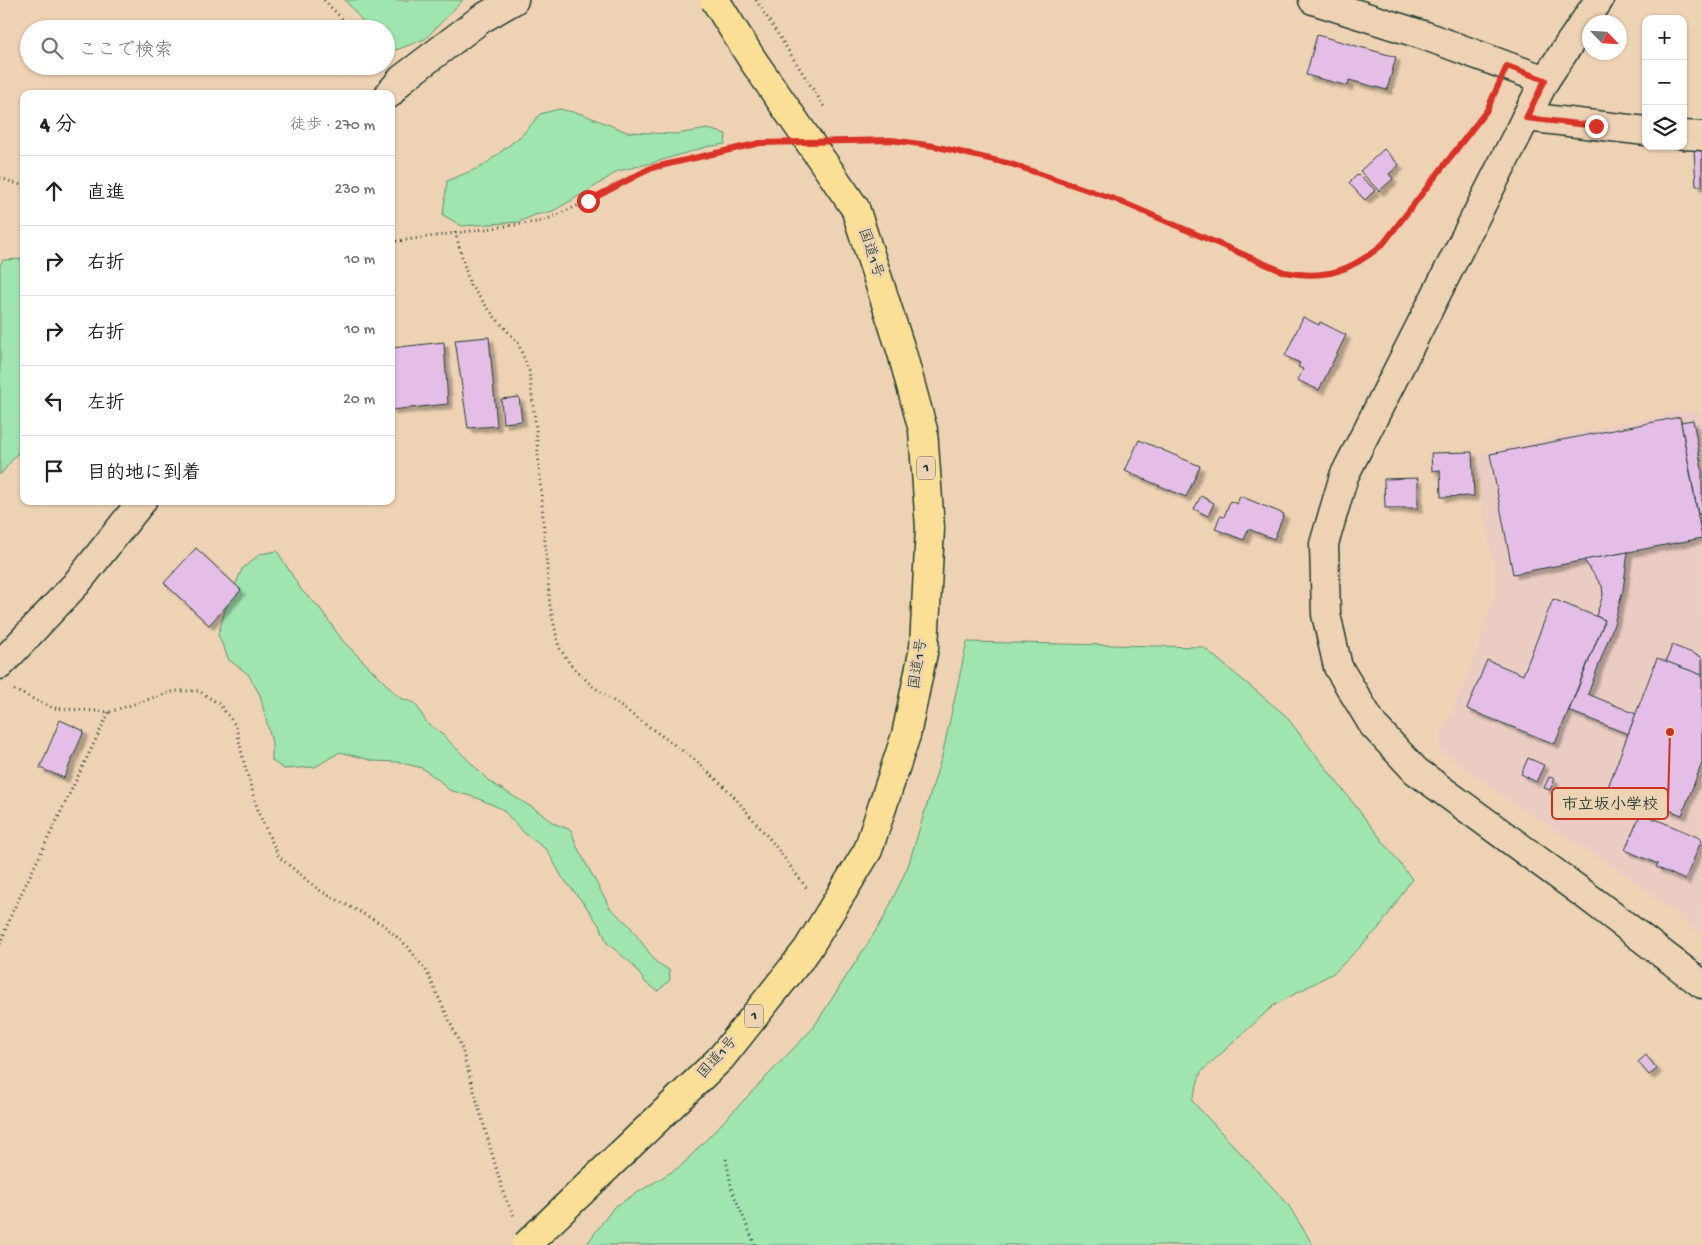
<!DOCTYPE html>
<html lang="ja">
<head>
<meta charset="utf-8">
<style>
  :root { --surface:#fff; --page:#f2f2f2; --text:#222; --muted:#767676; --line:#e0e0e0 }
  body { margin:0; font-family:"Gochi Hand","Klee One",sans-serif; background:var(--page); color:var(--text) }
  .controls { position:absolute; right:15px; top:15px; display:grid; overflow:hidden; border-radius:10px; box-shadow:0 1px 4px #0004 }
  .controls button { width:45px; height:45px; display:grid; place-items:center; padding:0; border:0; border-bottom:1px solid var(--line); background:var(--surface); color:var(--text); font:25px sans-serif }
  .compass { position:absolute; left:1582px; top:15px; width:45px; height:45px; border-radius:50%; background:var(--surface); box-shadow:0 1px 4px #0004; rotate:115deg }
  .stop { position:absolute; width:15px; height:15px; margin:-11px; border:4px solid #d93025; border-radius:50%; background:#fff }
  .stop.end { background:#d93025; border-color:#fff; box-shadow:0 1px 5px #0008 }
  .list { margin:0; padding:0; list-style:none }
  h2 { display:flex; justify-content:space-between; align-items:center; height:65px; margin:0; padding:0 20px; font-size:21px }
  h2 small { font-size:16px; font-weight:400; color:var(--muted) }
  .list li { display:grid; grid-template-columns:32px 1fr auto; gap:15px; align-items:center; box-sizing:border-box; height:70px; padding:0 20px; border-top:1px solid var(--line) }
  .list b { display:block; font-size:19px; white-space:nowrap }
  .list em { font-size:16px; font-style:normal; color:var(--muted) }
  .icon { flex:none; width:28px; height:28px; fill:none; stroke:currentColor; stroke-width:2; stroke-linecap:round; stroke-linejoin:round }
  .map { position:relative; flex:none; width:1702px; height:1245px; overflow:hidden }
  .search { position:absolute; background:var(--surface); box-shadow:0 1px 4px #0004; left:20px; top:20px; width:375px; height:55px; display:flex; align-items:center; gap:12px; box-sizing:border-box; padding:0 18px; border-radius:28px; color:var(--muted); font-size:19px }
  .panel { position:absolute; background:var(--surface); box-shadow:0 1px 4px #0004; left:20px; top:90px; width:375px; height:415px; border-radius:10px }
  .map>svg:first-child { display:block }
  .built { fill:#ebccc3 }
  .green { fill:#a0e4b0; stroke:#609072 }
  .building { fill:#e4bee7; stroke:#1f3d34; filter:url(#shadow) }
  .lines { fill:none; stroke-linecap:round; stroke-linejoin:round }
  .minor-casing { stroke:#1f3d34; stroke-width:31 }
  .tertiary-casing { stroke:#1f3d34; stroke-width:31 }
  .trunk-casing { stroke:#1f3d34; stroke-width:31 }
  .path { stroke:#1f3d34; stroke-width:3; stroke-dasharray:1 4; stroke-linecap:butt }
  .minor { stroke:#eed2b4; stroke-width:28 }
  .tertiary { stroke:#eed2b4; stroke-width:28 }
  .trunk { stroke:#fbdf96; stroke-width:28 }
  .trunk-bridge-casing { stroke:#1f3d34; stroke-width:31; stroke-linecap:butt }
  .path-bridge { stroke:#1f3d34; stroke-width:3; stroke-dasharray:1 4; stroke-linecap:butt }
  .trunk-bridge { stroke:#fbdf96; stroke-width:28 }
  .route { stroke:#d93025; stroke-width:6 }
  .labels { text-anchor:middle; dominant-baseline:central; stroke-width:5; stroke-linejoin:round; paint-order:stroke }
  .shield { fill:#eed2b4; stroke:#5d6a5a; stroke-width:1 }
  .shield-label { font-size:14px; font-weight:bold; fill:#1f3d34 }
  .street-label { font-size:15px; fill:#1f3d34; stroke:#eed2b4 }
  .leader { fill:none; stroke:#c8321e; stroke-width:2 }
  .callout-dot { fill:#c8321e; stroke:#eed2b4; stroke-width:2 }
  .callout { fill:#eed2b4; stroke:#c8321e; stroke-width:2 }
  .callout-label { font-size:16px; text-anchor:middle; font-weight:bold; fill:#1f3d34 }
</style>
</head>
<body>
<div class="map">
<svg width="1702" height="1245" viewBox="0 0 1702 1245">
  <defs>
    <filter id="shadow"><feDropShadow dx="4.5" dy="4.5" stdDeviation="1" flood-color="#0004"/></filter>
  </defs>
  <rect width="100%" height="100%" fill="#eed2b4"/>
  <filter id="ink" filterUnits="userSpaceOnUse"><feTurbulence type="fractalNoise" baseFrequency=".02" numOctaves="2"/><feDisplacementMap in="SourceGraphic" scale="10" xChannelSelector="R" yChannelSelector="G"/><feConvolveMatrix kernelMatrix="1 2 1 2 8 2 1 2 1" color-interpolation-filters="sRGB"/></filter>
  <g filter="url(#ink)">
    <path class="built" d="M1685 410 1695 412 1702 417V935L1632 879 1501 795 1440 750 1441 734 1465 683 1496 591 1492 555 1478 477V453Z"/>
    <g class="green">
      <path d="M345 0H463L425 39 396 50 386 44V29H369Z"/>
      <path d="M559 109 582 114 627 132 676 134 708 129 726 134 725 144 706 147 652 163 618 171 591 189 553 211 535 215 519 222 462 226 443 215 447 181 483 166 522 135 540 114Z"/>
      <path d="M24 259V445L0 475V265L3 260Z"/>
      <path d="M277 551 302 591 319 607 343 641 400 698 415 703 427 723 439 731 490 782 538 811 553 823 571 830 577 847 610 908 629 925 656 962 669 970 670 980 658 991 646 983 632 964 607 943 601 928 585 905 562 877 547 850 524 833 502 809 477 798 449 790 440 781 422 768 398 762 374 761 340 752 315 767 284 769 272 761V743L260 695 248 674 229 660 218 635 225 610 242 569 260 554Z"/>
      <path d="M967 642 1203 647 1285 715 1412 879 1379 928 1335 972 1273 1006 1201 1072 1192 1101 1287 1203 1313 1245H586L614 1207 681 1166 813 1028 884 918 908 866 942 756Z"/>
    </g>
    <g class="building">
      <path d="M1317 35 1396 57 1387 90 1349 80 1348 86 1306 75Z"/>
      <path d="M1384 149 1399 165 1389 174 1393 179 1379 191 1360 171Z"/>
      <path d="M1694 149H1702V186H1696Z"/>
      <path d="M1358 174 1375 190 1365 200 1349 183Z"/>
      <path d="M1303 317 1319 325 1320 322 1346 335 1319 390 1297 380 1303 369 1298 367 1300 363 1285 356Z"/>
      <path d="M489 337 497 426 468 428 455 340Z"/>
      <path d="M444 342 448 404 391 410V348Z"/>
      <path d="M519 397 522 421 503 423 501 399Z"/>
      <path d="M1680 417 1702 538 1513 574 1490 454Z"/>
      <path d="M1693 420 1702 470V513L1698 514 1681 422Z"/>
      <path d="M1139 440 1200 466 1186 497 1125 471Z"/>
      <path d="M1472 452 1474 496 1441 497 1440 470 1432 471 1431 453Z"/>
      <path d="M1418 478V508H1385L1384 479Z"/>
      <path d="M1201 496 1214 503 1208 516 1194 509Z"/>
      <path d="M1240 496 1284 514 1274 539 1248 529 1244 540 1215 529 1220 516 1224 517 1230 501 1237 504Z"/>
      <path d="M196 548 241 590 209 625 164 583Z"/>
      <path d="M1628 552 1623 590 1614 624 1588 694 1636 714 1628 734 1569 711 1605 620 1596 616 1603 595 1602 586 1584 560Z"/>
      <path d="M1553 599 1605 620 1555 744 1467 709 1487 660 1523 675Z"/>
      <path d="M1672 645 1702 657V675L1666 662Z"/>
      <path d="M1657 658 1702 675V763L1682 815 1608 787Z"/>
      <path d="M60 720 84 731 64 778 40 768Z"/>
      <path d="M1528 758 1544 765 1536 782 1521 774Z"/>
      <path d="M1549 777 1555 779 1550 790 1544 788Z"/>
      <path d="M1641 813 1702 839 1685 880 1656 867 1658 864 1625 850Z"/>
      <path d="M1646 1055 1657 1069 1649 1075 1638 1062Z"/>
    </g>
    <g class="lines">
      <defs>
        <g id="minor">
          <path d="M1526 117 1646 131"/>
          <path d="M1683 135 1702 136"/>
        </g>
        <g id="tertiary">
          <path d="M1313 0 1426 36 1545 80"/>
          <path d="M1599 0 1545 80 1344 476 1324 544 1326 614 1338 667 1373 725 1416 771 1588 897 1702 984"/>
          <path d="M389 94 402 79 481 19 514 0"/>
          <path d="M0 665 76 584 142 501"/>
        </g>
        <path id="trunk" d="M855 208 902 353 923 430 930 528 924 648 906 735"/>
      </defs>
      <use href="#minor" class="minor-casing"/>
      <use href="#tertiary" class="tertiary-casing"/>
      <use href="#trunk" class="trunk-casing"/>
      <g class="path">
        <path d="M324 0 352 29"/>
        <path d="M844 141 891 140 934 145 1011 164 1117 200 1284 272 1304 276 1344 270 1366 258 1383 244 1487 110 1494 94"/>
        <path d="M0 178 24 186"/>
        <path d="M455 232 470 285 494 316 518 343 529 371 536 428 550 606 559 647 570 664 591 685 694 759 730 792 773 843 808 890"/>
        <path d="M391 242 543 221 588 201 651 167 760 143H773"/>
        <path d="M14 690 53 708 109 712 175 691H199L219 704 236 726 244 763 259 814 279 857 319 890 384 925 408 947 427 972 461 1046 504 1195 514 1216"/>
        <path d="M0 944 12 913 109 712"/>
        <path d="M726 1159 732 1190 755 1245"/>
      </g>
      <use href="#minor" class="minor"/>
      <use href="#tertiary" class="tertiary"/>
      <use href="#trunk" class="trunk"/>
      <defs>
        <g id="trunk-bridge">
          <path d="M715 0 752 59 855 208"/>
          <path d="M526 1245 721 1058 807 950 868 850 906 735"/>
        </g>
      </defs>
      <use href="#trunk-bridge" class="trunk-bridge-casing"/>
      <path class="path-bridge" d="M756 0 825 108"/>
      <use href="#trunk-bridge" class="trunk-bridge"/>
    </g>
  </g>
  <g class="lines" filter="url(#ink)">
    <path class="route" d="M588 201 651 168 760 143 891 140 934 146 1011 164 1117 200 1284 272C1326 280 1351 271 1383 244L1487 110 1507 66 1545 80 1526 118 1596 126"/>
  </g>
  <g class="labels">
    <g class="shield">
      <rect x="917" y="456.5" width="18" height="23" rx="4"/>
      <rect x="745" y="1004.5" width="18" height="23" rx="4"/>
    </g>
    <g class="shield-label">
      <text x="926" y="468">1</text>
      <text x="754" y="1016">1</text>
    </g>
    <g class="street-label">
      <text transform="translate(870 253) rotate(72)">国道1号</text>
      <text transform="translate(919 664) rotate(-81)">国道1号</text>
      <text transform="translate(718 1058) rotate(-48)">国道1号</text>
    </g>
  </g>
  <path class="leader" d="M1670 732L1668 804"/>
  <circle class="callout-dot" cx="1670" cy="732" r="5"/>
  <rect class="callout" x="1552" y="788" width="116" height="31" rx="5"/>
  <g class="callout-label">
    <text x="1610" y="809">市立坂小学校</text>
  </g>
</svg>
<div class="controls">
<button>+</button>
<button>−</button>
<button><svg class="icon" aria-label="layers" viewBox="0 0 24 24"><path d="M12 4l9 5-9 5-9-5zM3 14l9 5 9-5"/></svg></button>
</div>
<svg class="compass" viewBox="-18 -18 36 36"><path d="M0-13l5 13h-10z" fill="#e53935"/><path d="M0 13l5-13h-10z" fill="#767676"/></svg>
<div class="stop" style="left:588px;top:201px"></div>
<div class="stop end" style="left:1596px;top:126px"></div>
<div class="search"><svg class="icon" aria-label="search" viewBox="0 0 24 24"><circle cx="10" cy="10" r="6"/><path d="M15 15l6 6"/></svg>ここで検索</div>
<section class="panel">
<h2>4 分<small>徒歩 · 270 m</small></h2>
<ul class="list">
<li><svg class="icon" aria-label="ahead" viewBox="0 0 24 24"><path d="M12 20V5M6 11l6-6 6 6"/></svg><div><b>直進</b></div><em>230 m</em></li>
<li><svg class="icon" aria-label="right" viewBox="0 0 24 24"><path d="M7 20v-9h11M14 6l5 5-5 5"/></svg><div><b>右折</b></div><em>10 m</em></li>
<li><svg class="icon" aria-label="right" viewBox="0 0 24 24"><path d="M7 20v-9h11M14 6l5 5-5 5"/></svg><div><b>右折</b></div><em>10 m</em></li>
<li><svg class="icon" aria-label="left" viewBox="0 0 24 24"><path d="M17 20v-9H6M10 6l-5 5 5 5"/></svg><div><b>左折</b></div><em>20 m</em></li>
<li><svg class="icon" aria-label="arrive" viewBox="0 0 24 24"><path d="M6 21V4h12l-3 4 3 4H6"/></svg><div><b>目的地に到着</b></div></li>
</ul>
</section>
</div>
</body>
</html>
